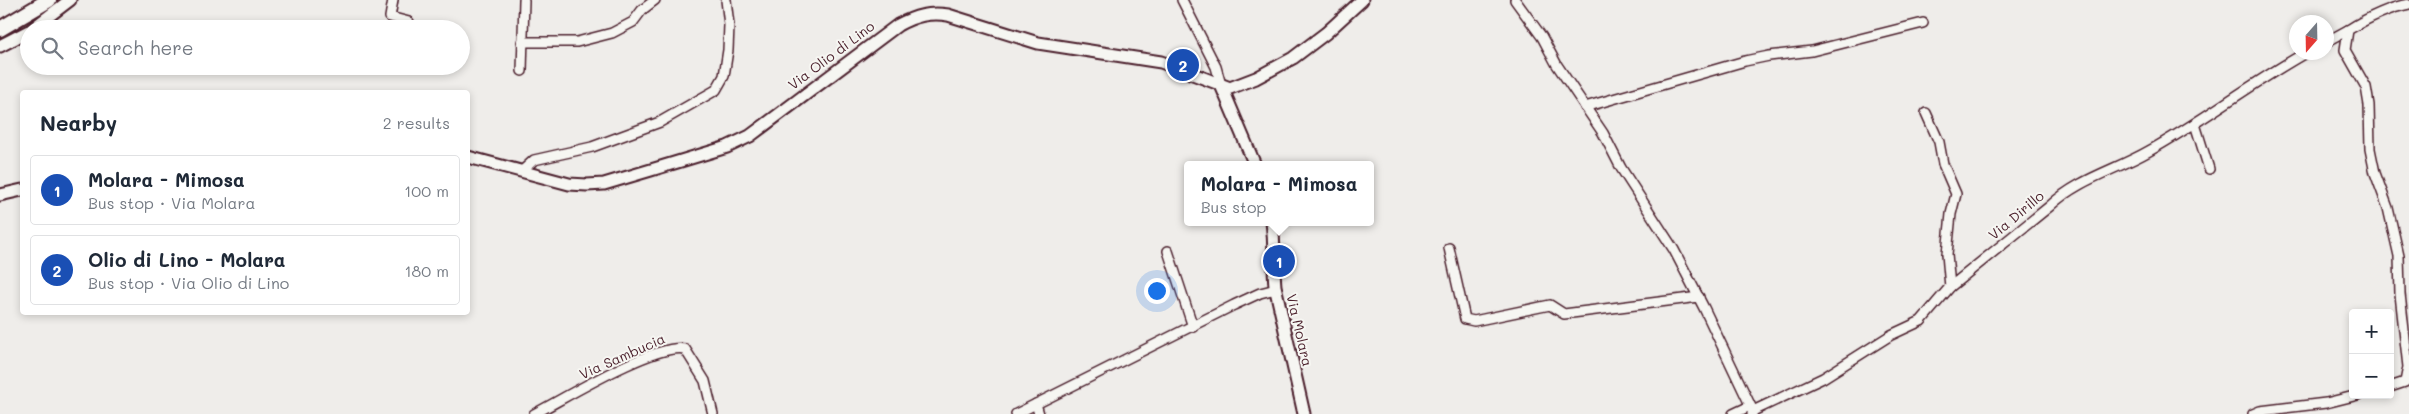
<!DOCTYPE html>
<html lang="en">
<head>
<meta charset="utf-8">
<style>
  :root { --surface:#fff; --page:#f2f2f3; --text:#1f2937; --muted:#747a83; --line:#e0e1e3; --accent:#db2777 }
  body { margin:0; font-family:Mali,sans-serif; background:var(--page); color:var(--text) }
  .controls { position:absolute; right:15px; bottom:15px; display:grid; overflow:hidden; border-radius:5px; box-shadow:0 2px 8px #0003 }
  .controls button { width:45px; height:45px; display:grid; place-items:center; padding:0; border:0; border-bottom:1px solid var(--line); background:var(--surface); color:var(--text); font:25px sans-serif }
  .compass { position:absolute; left:2289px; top:15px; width:45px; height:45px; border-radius:50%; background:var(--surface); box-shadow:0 2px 8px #0003; rotate:200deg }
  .you { position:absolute; left:1156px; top:290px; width:18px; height:18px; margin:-12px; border:4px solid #fff; border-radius:50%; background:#1a73e8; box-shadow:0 0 0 8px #1a73e833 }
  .badge { display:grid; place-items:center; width:32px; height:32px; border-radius:50%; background:var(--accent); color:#fff; font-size:16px; font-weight:700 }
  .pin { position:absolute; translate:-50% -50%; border:2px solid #fff; box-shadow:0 1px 5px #0006 }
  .popup { position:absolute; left:1184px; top:161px; width:190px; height:65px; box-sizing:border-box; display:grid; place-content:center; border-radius:5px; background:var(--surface); filter:drop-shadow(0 1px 4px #0005); font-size:16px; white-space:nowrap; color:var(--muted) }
  .popup b { font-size:19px; color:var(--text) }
  .popup::after { content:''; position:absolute; left:50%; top:100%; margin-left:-10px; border:10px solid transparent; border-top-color:var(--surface) }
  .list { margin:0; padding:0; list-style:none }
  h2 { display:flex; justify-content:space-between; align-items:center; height:65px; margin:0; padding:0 20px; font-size:21px }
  h2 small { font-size:16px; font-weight:400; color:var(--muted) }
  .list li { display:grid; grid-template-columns:32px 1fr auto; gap:15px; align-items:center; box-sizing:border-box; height:70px; margin:0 10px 10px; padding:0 10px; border:1px solid var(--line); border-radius:5px }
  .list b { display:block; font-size:19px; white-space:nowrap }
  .list p { margin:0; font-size:16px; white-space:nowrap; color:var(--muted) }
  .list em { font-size:16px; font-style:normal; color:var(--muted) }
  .icon { flex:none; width:28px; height:28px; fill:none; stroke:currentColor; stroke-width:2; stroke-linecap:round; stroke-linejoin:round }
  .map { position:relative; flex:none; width:2409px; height:414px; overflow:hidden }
  .search { position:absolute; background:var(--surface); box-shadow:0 2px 8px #0003; left:20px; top:20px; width:450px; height:55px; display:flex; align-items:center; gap:12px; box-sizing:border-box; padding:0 18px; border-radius:28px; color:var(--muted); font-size:19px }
  .panel { position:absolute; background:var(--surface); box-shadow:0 2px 8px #0003; left:20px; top:90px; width:450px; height:225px; border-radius:5px }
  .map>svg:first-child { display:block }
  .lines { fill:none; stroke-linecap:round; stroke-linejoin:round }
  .street-casing { stroke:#4a1f2b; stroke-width:12 }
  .secondary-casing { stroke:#4a1f2b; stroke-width:15 }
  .primary-casing { stroke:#4a1f2b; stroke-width:18 }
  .street { stroke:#f6f6f2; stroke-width:9 }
  .secondary { stroke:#f6f6f2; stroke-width:11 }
  .primary { stroke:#f6f6f2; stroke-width:14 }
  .labels { text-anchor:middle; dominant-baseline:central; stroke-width:4; stroke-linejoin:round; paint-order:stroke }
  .street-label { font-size:14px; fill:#4a1f2b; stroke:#f6f6f2 }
</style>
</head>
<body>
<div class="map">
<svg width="2409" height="414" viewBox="0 0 2409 414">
  <rect width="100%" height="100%" fill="#efedea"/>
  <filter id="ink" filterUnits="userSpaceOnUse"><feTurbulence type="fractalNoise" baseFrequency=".02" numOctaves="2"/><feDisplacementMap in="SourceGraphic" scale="10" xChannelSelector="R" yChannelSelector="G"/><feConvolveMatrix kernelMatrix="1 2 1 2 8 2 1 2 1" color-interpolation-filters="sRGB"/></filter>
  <g filter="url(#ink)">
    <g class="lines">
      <defs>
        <g id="street">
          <path d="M393 0 390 17 409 22"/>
          <path d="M1182 0 1216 67 1221 85"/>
          <path d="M1515 0 1542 37 1557 65 1603 133 1621 168 1674 250 1704 308 1753 411 1752 414"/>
          <path d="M522 42H577L612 33 633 22 642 10 655 0"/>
          <path d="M2326 42 2348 30"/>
          <path d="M522 71 524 0"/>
          <path d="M1585 107 1745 61 1769 56 1812 51 1923 23"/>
          <path d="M1926 113 1939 142 1943 164 1956 194 1951 214 1947 254 1950 287"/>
          <path d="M2195 124 2209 169"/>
          <path d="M522 171 534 160 592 147 660 122 716 90 724 76 728 50 729 25 726 0"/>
          <path d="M1449 248 1465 319 1474 321 1550 305 1564 314 1699 297"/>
          <path d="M1168 251 1193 327"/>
          <path d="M2390 387 2405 382 2408 367 2400 294 2399 256 2388 208 2375 173 2370 149 2369 105 2366 87 2345 50 2348 30C2366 19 2387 8 2409 4"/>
          <path d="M1036 404 1039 414"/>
          <path d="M1753 411 1823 378 1891 335 1921 321 1950 287 2050 206C2078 179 2116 170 2149 151 2203 121 2253 82 2307 52"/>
          <path d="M534 414C565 398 654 343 685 349L705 381 713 414"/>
          <path d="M1016 414 1234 305 1260 293 1276 289"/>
          <path d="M1733 414 1750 406"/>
          <path d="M2253 414 2260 411 2326 403 2358 395"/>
        </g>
        <g id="secondary">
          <path d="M32 29 70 0"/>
          <path d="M0 46 29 31"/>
          <path d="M1221 85 1255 165"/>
          <path d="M468 157 569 184 587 185 604 184 651 170 727 147 750 136 898 25C915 16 929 12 948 15L1038 43 1161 62 1230 88 1256 78 1293 58 1326 33 1362 0"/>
          <path d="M0 195 22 190"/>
          <path d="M1272 222C1275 244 1273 265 1275 286L1304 414"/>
        </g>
        <path id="primary" d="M0 29 49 0"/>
      </defs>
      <use href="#street" class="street-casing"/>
      <use href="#secondary" class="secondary-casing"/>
      <use href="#primary" class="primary-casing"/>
      <use href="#street" class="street"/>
      <use href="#secondary" class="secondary"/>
      <use href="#primary" class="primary"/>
    </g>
  </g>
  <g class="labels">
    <g class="street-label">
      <text transform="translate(831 55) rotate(-37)">Via Olio di Lino</text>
      <text transform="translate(2016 215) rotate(-40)">Via Dirillo</text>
      <text transform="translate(1300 330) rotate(77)">Via Molara</text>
      <text transform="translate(622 356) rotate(-24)">Via Sambucia</text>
    </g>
  </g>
</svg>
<div class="controls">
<button>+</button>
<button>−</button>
</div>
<svg class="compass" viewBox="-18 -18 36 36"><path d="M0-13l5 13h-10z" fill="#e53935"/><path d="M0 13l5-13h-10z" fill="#747a83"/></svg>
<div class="you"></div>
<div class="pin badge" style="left:1279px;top:261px;background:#1a4fb4">1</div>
<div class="popup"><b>Molara - Mimosa</b>Bus stop</div>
<div class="pin badge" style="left:1183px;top:65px;background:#1a4fb4">2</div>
<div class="search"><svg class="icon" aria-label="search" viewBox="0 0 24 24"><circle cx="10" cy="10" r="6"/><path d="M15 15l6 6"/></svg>Search here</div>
<section class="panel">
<h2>Nearby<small>2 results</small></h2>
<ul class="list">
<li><span class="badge" style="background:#1a4fb4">1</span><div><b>Molara - Mimosa</b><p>Bus stop · Via Molara</p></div><em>100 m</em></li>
<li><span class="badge" style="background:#1a4fb4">2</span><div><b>Olio di Lino - Molara</b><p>Bus stop · Via Olio di Lino</p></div><em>180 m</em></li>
</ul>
</section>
</div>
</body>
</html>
